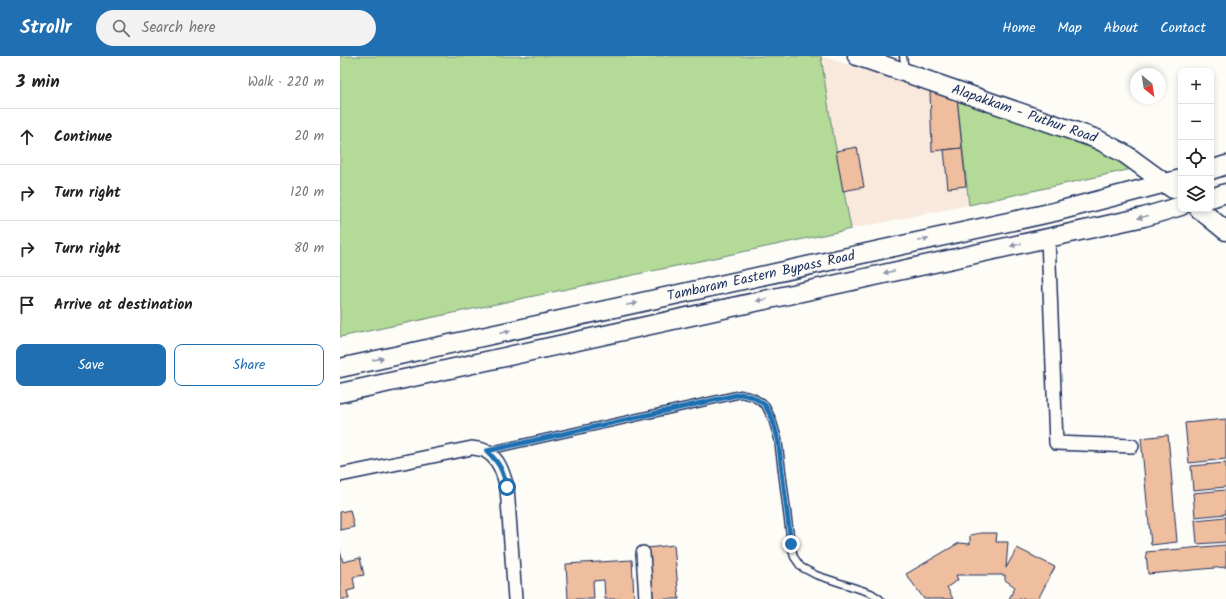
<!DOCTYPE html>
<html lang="en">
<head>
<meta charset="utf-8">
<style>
  :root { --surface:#fff; --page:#f2f2f2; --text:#222; --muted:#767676; --line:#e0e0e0; --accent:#1f6fb2 }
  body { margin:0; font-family:Kalam,sans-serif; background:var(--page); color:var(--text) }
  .controls { position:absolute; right:12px; top:12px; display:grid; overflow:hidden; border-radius:8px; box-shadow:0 2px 6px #0003 }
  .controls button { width:36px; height:36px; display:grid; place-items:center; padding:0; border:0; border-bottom:1px solid var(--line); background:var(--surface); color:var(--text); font:20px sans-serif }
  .compass { position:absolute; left:790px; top:12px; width:36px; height:36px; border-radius:50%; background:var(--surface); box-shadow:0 2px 6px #0003; rotate:150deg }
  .stop { position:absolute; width:12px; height:12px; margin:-9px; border:3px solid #1f6fb2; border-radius:50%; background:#fff }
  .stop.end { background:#1f6fb2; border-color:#fff; box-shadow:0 1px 4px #0008 }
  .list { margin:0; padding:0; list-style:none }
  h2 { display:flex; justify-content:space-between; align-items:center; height:52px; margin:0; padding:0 16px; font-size:17px }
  h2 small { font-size:13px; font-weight:400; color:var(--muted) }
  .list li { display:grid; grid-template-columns:26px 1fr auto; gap:12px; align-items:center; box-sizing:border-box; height:56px; padding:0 16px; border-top:1px solid var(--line) }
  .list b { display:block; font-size:15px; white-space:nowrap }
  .list em { font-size:13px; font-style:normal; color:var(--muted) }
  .actions { display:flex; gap:8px; padding:12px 16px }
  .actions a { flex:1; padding:9px 0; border:1px solid var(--accent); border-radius:8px; text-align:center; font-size:14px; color:var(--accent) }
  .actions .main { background:var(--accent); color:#fff }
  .icon { flex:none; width:22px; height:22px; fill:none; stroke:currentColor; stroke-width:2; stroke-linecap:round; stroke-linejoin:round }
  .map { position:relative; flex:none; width:886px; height:543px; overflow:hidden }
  header { display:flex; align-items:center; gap:24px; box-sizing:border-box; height:56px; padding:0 20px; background:var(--accent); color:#fff }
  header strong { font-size:19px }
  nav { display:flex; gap:22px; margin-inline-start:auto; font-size:14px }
  .search { width:280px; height:36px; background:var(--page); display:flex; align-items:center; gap:10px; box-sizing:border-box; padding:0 14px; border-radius:22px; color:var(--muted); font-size:15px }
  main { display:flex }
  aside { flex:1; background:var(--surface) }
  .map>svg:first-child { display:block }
  .built { fill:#f9e9dd }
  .green { fill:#b3da96; stroke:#67847a }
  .building { fill:#efbe9f; stroke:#1b2f5e }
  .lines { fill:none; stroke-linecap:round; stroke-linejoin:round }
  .lane-casing { stroke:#1b2f5e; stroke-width:9 }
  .street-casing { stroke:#1b2f5e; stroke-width:16 }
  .secondary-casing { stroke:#1b2f5e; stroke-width:21 }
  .lane { stroke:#fdfcf7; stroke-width:6 }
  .street { stroke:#fdfcf7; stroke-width:13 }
  .secondary { stroke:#fdfcf7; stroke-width:18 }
  .oneway { fill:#8c96aa }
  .route { stroke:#1f6fb2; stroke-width:5 }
  .labels { text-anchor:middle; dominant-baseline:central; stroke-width:4; stroke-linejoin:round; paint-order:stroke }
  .street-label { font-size:14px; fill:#1b2f5e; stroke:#fdfcf7 }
</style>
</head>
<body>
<header>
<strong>Strollr</strong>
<div class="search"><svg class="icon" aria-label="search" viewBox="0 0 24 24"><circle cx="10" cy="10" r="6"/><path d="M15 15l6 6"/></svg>Search here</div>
<nav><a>Home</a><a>Map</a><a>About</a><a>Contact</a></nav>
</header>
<main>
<aside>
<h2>3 min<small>Walk · 220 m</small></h2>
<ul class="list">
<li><svg class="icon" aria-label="ahead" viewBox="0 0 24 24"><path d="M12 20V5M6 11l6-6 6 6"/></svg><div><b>Continue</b></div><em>20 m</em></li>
<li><svg class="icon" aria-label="right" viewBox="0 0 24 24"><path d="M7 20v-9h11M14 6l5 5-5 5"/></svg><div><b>Turn right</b></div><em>120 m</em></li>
<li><svg class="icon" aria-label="right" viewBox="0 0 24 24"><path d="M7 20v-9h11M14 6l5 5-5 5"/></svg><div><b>Turn right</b></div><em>80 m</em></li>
<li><svg class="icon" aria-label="arrive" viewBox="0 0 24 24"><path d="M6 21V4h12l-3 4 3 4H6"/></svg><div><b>Arrive at destination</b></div></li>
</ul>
<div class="actions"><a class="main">Save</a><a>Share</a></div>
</aside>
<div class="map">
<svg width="886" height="543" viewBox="0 0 886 543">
  <rect width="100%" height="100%" fill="#fdfcf7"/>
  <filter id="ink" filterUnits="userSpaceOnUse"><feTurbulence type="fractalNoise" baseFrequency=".025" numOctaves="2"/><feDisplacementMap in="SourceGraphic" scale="8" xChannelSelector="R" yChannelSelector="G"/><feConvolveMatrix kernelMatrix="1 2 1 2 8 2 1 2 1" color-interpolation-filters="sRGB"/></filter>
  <g filter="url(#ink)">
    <path class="built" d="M481 0 590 35 617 42 629 149 511 173 490 61Z"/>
    <g class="green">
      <path d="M0 0H481L490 61 511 173 0 281Z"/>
      <path d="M617 42 707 72 779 104 792 113 629 149Z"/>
    </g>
    <g class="building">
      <path d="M590 35 617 42 622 92 592 95Z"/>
      <path d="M517 91 524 131 503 135 496 95Z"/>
      <path d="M622 92 626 130 608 132 604 94Z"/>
      <path d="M886 363V403L849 407 845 367Z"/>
      <path d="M828 379 837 486 811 489 801 382Z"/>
      <path d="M886 407V431L853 434 851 410Z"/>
      <path d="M886 434V458L855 461 853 437Z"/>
      <path d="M10 454 14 471 0 474V456Z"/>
      <path d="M886 461V486L857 488 855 464Z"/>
      <path d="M641 477H657L656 486H668L666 512 677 492 715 511 698 543H669L675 531 665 524V519H616L618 524 607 531 613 543H584L566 518 619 487 630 488V479Z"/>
      <path d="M334 489 339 543H312L307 492Z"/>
      <path d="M886 489V511L808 518 806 496Z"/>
      <path d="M0 495 3 506 20 502 24 519 13 521 15 533 7 535 9 543H0Z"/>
      <path d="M292 504 294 543H265L264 524 253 525 254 543H228L226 508Z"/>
    </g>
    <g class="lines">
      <defs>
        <g id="lane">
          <path d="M563 0 565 13"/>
          <path d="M147 395 401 338 413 341 425 349 432 363 438 383 451 488 454 501 461 511 476 519 531 537 540 543"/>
        </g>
        <g id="street">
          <path d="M708 182 716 387 792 390"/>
          <path d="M0 419 132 392C137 393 144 393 147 396 160 404 163 418 167 431L175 543"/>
          <path d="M303 497 306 543"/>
        </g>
        <g id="secondary">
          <path id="s1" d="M517 0 757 83 785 98 833 133"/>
          <path d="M871 114 886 109"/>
          <path d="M871 142 886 137"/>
          <path d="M859 153 886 175"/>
          <path id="s2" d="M0 312 714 156 841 123"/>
          <path d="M0 337 804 161 841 150"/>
        </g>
      </defs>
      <use href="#lane" class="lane-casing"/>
      <use href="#street" class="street-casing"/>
      <use href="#secondary" class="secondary-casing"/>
      <use href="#lane" class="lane"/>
      <use href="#street" class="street"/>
      <use href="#secondary" class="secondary"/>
    </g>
    <defs><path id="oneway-solid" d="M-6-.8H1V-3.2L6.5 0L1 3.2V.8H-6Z"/></defs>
    <g class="oneway">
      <use href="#oneway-solid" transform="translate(803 161) rotate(166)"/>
      <use href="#oneway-solid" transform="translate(583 184) rotate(-12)"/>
      <use href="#oneway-solid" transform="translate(676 189) rotate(168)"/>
      <use href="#oneway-solid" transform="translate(549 216) rotate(168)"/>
      <use href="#oneway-solid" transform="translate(422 244) rotate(168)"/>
      <use href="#oneway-solid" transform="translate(292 248) rotate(-12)"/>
      <use href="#oneway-solid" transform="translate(165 276) rotate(-12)"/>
      <use href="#oneway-solid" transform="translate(38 303) rotate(-12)"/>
    </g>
  </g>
  <g class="lines" filter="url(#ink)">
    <path class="route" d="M167 431C162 413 160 408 147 395L401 338 413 341 425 349 432 362 438 383 451 488"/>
  </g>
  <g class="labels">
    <g class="street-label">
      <text stroke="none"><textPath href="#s1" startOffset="177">Alapakkam - Puthur Road</textPath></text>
      <text stroke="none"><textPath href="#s2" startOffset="431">Tambaram Eastern Bypass Road</textPath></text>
    </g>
  </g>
</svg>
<div class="controls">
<button>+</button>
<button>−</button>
<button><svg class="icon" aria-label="locate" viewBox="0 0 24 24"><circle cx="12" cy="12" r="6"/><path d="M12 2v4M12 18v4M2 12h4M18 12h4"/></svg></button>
<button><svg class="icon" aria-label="layers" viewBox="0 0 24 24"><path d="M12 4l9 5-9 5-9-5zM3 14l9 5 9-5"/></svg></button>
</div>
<svg class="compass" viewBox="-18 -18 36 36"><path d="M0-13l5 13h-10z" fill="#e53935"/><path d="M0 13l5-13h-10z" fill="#767676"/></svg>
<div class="stop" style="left:167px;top:431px"></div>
<div class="stop end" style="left:451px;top:488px"></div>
</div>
</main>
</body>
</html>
